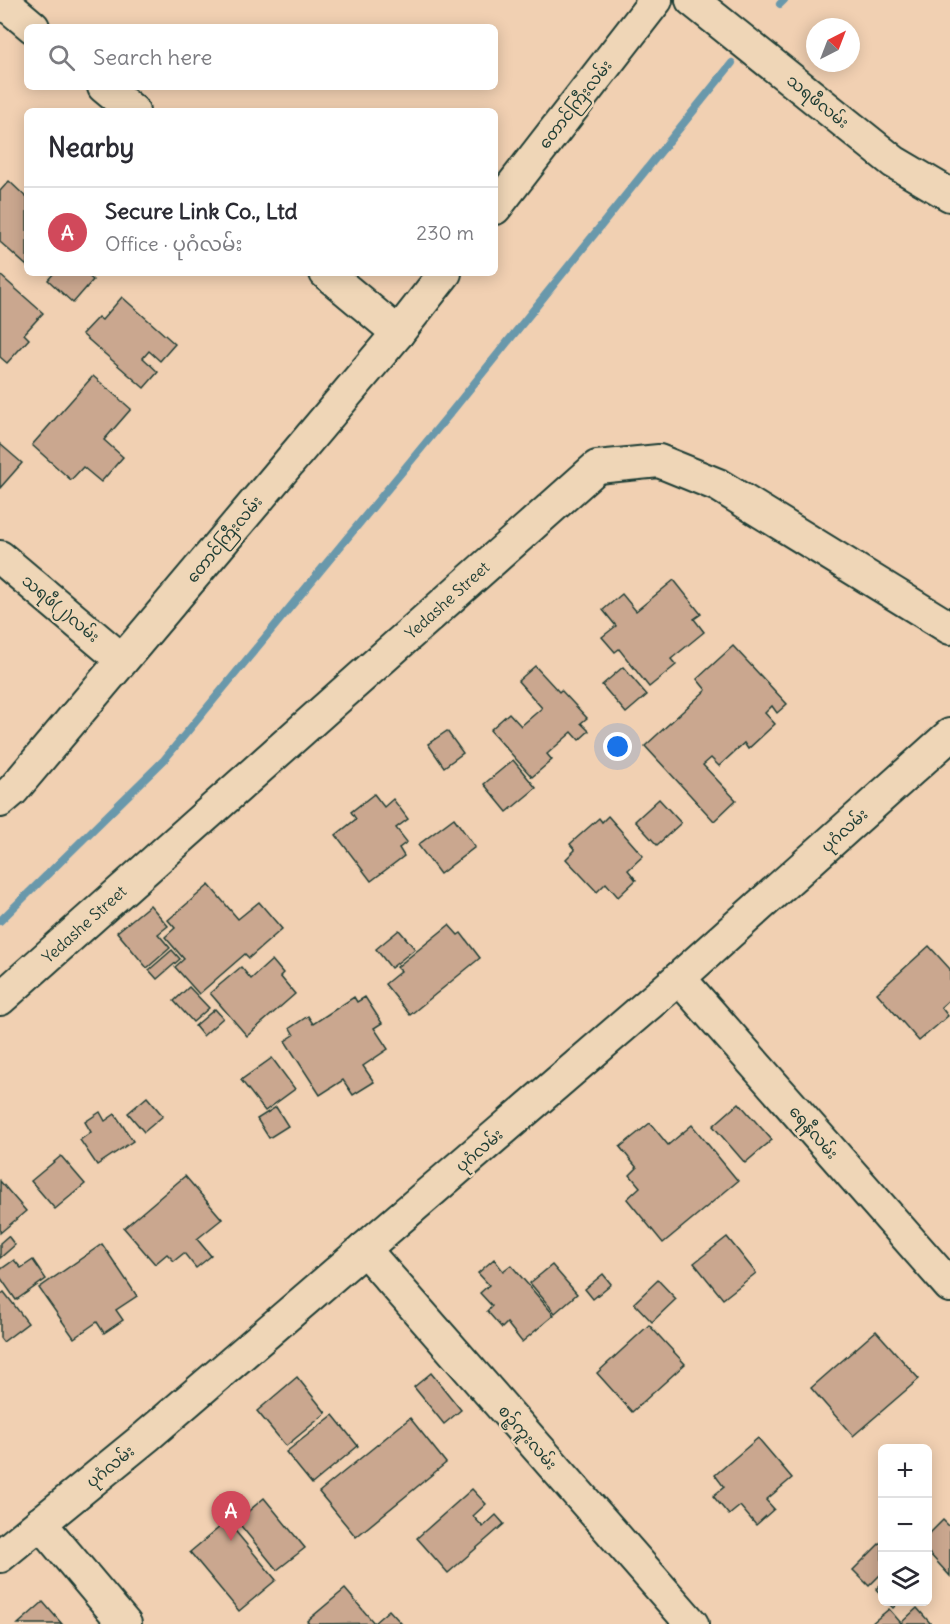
<!DOCTYPE html>
<html lang="en">
<head>
<meta charset="utf-8">
<style>
  :root { --surface:#fff; --page:#f2f2f3; --text:#2b2b33; --muted:#7c7c81; --line:#e1e1e2; --accent:#d1495b }
  body { margin:0; font-family:Delius,"Noto Sans Myanmar",sans-serif; background:var(--page); color:var(--text) }
  .controls { position:absolute; right:18px; bottom:18px; display:grid; overflow:hidden; border-radius:9px; box-shadow:0 3px 15px #0003 }
  .controls button { width:54px; height:54px; display:grid; place-items:center; padding:0; border:0; border-bottom:2px solid var(--line); background:var(--surface); color:var(--text); font:30px sans-serif }
  .compass { position:absolute; left:806px; top:18px; width:54px; height:54px; border-radius:50%; background:var(--surface); box-shadow:0 3px 15px #0003; rotate:42deg }
  .you { position:absolute; left:618px; top:747px; width:21px; height:21px; margin:-15px; border:4px solid #fff; border-radius:50%; background:#1a73e8; box-shadow:0 0 0 9px #1a73e833 }
  .badge { display:grid; place-items:center; width:39px; height:39px; border-radius:50%; background:var(--accent); color:#fff; font-size:20px; font-weight:700 }
  .pin { position:absolute; translate:-50% -50px; filter:drop-shadow(0 2px 3px #0008) }
  .pin::after { content:''; position:absolute; top:32px; width:21px; height:18px; background:inherit; clip-path:polygon(0 0,100% 0,50% 100%) }
  .list { margin:0; padding:0; list-style:none }
  h2 { display:flex; justify-content:space-between; align-items:center; height:78px; margin:0; padding:0 24px; font-size:26px }
  h2 small { font-size:20px; font-weight:400; color:var(--muted) }
  .list li { display:grid; grid-template-columns:39px 1fr auto; gap:18px; align-items:center; box-sizing:border-box; height:90px; padding:0 24px; border-top:2px solid var(--line) }
  .list b { display:block; font-size:22px; white-space:nowrap }
  .list p { margin:0; font-size:20px; white-space:nowrap; color:var(--muted) }
  .list em { font-size:20px; font-style:normal; color:var(--muted) }
  .icon { flex:none; width:33px; height:33px; fill:none; stroke:currentColor; stroke-width:2; stroke-linecap:round; stroke-linejoin:round }
  .map { position:relative; flex:none; width:950px; height:1624px; overflow:hidden }
  .search { position:absolute; background:var(--surface); box-shadow:0 3px 15px #0003; left:24px; top:24px; width:474px; height:66px; display:flex; align-items:center; gap:15px; box-sizing:border-box; padding:0 21px; border-radius:9px; color:var(--muted); font-size:22px }
  .panel { position:absolute; background:var(--surface); box-shadow:0 3px 15px #0003; left:24px; top:108px; width:474px; height:168px; border-radius:9px }
  .map>svg:first-child { display:block }
  .lines { fill:none; stroke-linecap:round; stroke-linejoin:round }
  .stream { stroke:#6998ab; stroke-width:8 }
  .building { fill:#caa78f; stroke:#1f3d34; stroke-width:1.5 }
  .minor-casing { stroke:#1f3d34; stroke-width:36 }
  .minor { stroke:#efd6b7; stroke-width:32 }
  .labels { text-anchor:middle; dominant-baseline:central; stroke-width:4.5; stroke-linejoin:round; paint-order:stroke }
  .street-label { font-size:16px; fill:#1f3d34; stroke:#efd6b7 }
</style>
</head>
<body>
<div class="map">
<svg width="950" height="1624" viewBox="0 0 950 1624">
  <rect width="100%" height="100%" fill="#f1d0b2"/>
  <filter id="ink" filterUnits="userSpaceOnUse"><feTurbulence type="fractalNoise" baseFrequency=".0167" numOctaves="2"/><feDisplacementMap in="SourceGraphic" scale="12" xChannelSelector="R" yChannelSelector="G"/><feConvolveMatrix kernelMatrix="1 2 1 2 8 2 1 2 1" color-interpolation-filters="sRGB"/></filter>
  <g filter="url(#ink)">
    <g class="lines">
      <g class="stream">
        <path d="M780 4 784 0"/>
        <path d="M0 921 164 760 452 411 732 63"/>
      </g>
    </g>
    <g class="building">
      <path d="M9 181 27 198V266L0 242V191Z"/>
      <path d="M54 273H85L93 280 73 303 48 280Z"/>
      <path d="M0 275 43 313 24 334 29 339 7 363 0 357Z"/>
      <path d="M122 297 175 344 160 361 149 351 143 358 158 372 144 388 82 334 98 317 102 320Z"/>
      <path d="M93 376 131 409 104 440 123 457 101 482 83 467 71 480 32 445Z"/>
      <path d="M0 444 22 463 0 488Z"/>
      <path d="M674 580 701 614 694 619 704 632 671 659 676 665 649 687 619 649 615 652 602 637 616 626 603 610 622 594 636 611Z"/>
      <path d="M733 646 787 704 777 713 772 706 765 713 775 724 748 749 744 743 719 766 711 758 703 765 736 800 714 821 645 746 706 690 697 679Z"/>
      <path d="M535 666 559 692 561 690 587 718 581 723 589 731 579 740 572 732 547 754 552 760 532 777 490 730 509 713 521 726 542 708 518 681Z"/>
      <path d="M623 667 647 695 626 713 602 685Z"/>
      <path d="M447 731 463 753 444 767 428 744Z"/>
      <path d="M513 760 536 788 507 812 484 784Z"/>
      <path d="M374 794 384 807 393 799 408 819 396 828 407 842 399 848 404 856 371 881 336 835 356 819 351 812Z"/>
      <path d="M659 799 681 823 657 845 635 821Z"/>
      <path d="M608 816 643 856 628 870 636 880 618 897 606 883 597 892 566 859 575 850 570 844 599 818 602 822Z"/>
      <path d="M454 818 475 847 440 874 418 845Z"/>
      <path d="M209 885 238 919 259 902 282 929 249 958 245 954 199 994 175 967 184 959 165 937 175 928 168 920Z"/>
      <path d="M150 905 168 926 158 934 170 948 147 968 117 932Z"/>
      <path d="M449 925 458 935 461 933 480 958 410 1015 385 984 401 971 397 967Z"/>
      <path d="M399 930 415 949 391 968 376 949Z"/>
      <path d="M929 946 950 969V999L941 1007 948 1016 919 1041 877 993Z"/>
      <path d="M172 950 180 959 157 979 149 970Z"/>
      <path d="M272 960 283 973 280 976 295 994 247 1036 210 993 241 967 251 979Z"/>
      <path d="M189 987 209 1008 193 1022 174 1001Z"/>
      <path d="M354 997 357 1002 365 997 382 1023 374 1028 388 1049 363 1066 374 1082 353 1095 343 1080 320 1095 285 1041 294 1035 290 1028 308 1016 313 1024Z"/>
      <path d="M215 1009 223 1018 203 1036 195 1026Z"/>
      <path d="M272 1058 295 1089 265 1111 241 1080Z"/>
      <path d="M147 1097 163 1116 144 1132 128 1113Z"/>
      <path d="M739 1103 772 1140 745 1163 713 1126Z"/>
      <path d="M276 1107 288 1126 269 1138 257 1119Z"/>
      <path d="M100 1112 105 1121 115 1114 133 1141 97 1165 80 1140 91 1132 85 1122Z"/>
      <path d="M650 1123 668 1145 692 1125 738 1181 663 1243 627 1199 640 1187 630 1175 637 1168 620 1147Z"/>
      <path d="M61 1156 85 1184 55 1209 31 1181Z"/>
      <path d="M185 1176 222 1219 197 1239 211 1256 196 1268 184 1253 174 1261 167 1254 155 1264 124 1228Z"/>
      <path d="M0 1181 26 1211 0 1233Z"/>
      <path d="M8 1236 15 1245 0 1258V1243Z"/>
      <path d="M727 1237 756 1273 723 1299 694 1263Z"/>
      <path d="M102 1244 137 1296 116 1310 123 1320 104 1333 97 1322 74 1338 39 1288Z"/>
      <path d="M494 1259 503 1271 511 1265 554 1315 522 1342 507 1323 502 1328 487 1311 492 1306 480 1293 489 1285 478 1273Z"/>
      <path d="M14 1260 21 1268 33 1260 46 1279 16 1300 0 1277V1270Z"/>
      <path d="M552 1265 577 1294 555 1313 530 1283Z"/>
      <path d="M603 1274 611 1284 593 1299 585 1289Z"/>
      <path d="M658 1280 676 1299 652 1322 634 1303Z"/>
      <path d="M4 1292 28 1323 3 1342 0 1338V1295Z"/>
      <path d="M649 1325 685 1364 632 1412 597 1373Z"/>
      <path d="M876 1331 919 1379 853 1436 811 1388Z"/>
      <path d="M431 1373 461 1410 444 1424 414 1387Z"/>
      <path d="M297 1377 326 1413 286 1446 257 1411Z"/>
      <path d="M333 1415 358 1446 312 1484 286 1452Z"/>
      <path d="M410 1418 446 1463 356 1537 319 1492Z"/>
      <path d="M758 1438 792 1478 766 1500 774 1509 756 1525 740 1506 729 1515 713 1496 724 1487 715 1475Z"/>
      <path d="M472 1489 486 1504 473 1516 483 1527 496 1515 504 1524 448 1573 417 1538Z"/>
      <path d="M264 1498 305 1548 277 1570 237 1521Z"/>
      <path d="M943 1520 950 1527V1576L928 1552V1535Z"/>
      <path d="M227 1521 276 1580 239 1611 190 1552Z"/>
      <path d="M882 1541V1573L869 1586 853 1570Z"/>
      <path d="M882 1583V1596L876 1589Z"/>
      <path d="M345 1589 374 1623 389 1610 401 1623 309 1624 307 1621Z"/>
      <path d="M43 1602 62 1624H18Z"/>
      <path d="M887 1602H899L893 1608Z"/>
      <path d="M917 1608 931 1624H871L889 1609 901 1623Z"/>
    </g>
    <g class="lines">
      <defs>
        <g id="minor">
          <path d="M1 0 33 27"/>
          <path d="M692 0 894 162 950 195"/>
          <path d="M104 87 133 111"/>
          <path d="M495 208 656 0"/>
          <path d="M326 273 398 333"/>
          <path d="M0 557 122 660"/>
          <path d="M0 801 13 790 398 333 445 273"/>
          <path d="M679 978 950 1286"/>
          <path d="M0 999 597 467 659 461 718 485 950 628"/>
          <path d="M364 1249 692 1624"/>
          <path d="M40 1523 125 1624"/>
          <path d="M0 1556 147 1436 679 978 950 735"/>
        </g>
      </defs>
      <use href="#minor" class="minor-casing"/>
      <use href="#minor" class="minor"/>
    </g>
  </g>
  <g class="labels">
    <g class="street-label">
      <text transform="translate(818 101) rotate(39)">သရဖီလမ်း</text>
      <text transform="translate(575 104) rotate(-52)">တောင်ကြီးလမ်း</text>
      <text transform="translate(224 539) rotate(-50)">တောင်ကြီးလမ်း</text>
      <text transform="translate(447 600) rotate(-42)">Yedashe Street</text>
      <text transform="translate(61 608) rotate(40)">သရဖီ(၂)လမ်း</text>
      <text transform="translate(844 830) rotate(-42)">ပုဂံလမ်း</text>
      <text transform="translate(84 924) rotate(-42)">Yedashe Street</text>
      <text transform="translate(814 1132) rotate(49)">ရေနီလမ်း</text>
      <text transform="translate(479 1150) rotate(-41)">ပုဂံလမ်း</text>
      <text transform="translate(528 1437) rotate(49)">စဉ့်ကူးလမ်း</text>
      <text transform="translate(110 1466) rotate(-39)">ပုဂံလမ်း</text>
    </g>
  </g>
</svg>
<div class="controls">
<button>+</button>
<button>−</button>
<button><svg class="icon" aria-label="layers" viewBox="0 0 24 24"><path d="M12 4l9 5-9 5-9-5zM3 14l9 5 9-5"/></svg></button>
</div>
<svg class="compass" viewBox="-18 -18 36 36"><path d="M0-13l5 13h-10z" fill="#e53935"/><path d="M0 13l5-13h-10z" fill="#7c7c81"/></svg>
<div class="you"></div>
<div class="pin badge" style="left:231px;top:1541px">A</div>
<div class="search"><svg class="icon" aria-label="search" viewBox="0 0 24 24"><circle cx="10" cy="10" r="6"/><path d="M15 15l6 6"/></svg>Search here</div>
<section class="panel">
<h2>Nearby<small></small></h2>
<ul class="list">
<li><span class="badge">A</span><div><b>Secure Link Co., Ltd</b><p>Office · ပုဂံလမ်း</p></div><em>230 m</em></li>
</ul>
</section>
</div>
</body>
</html>
